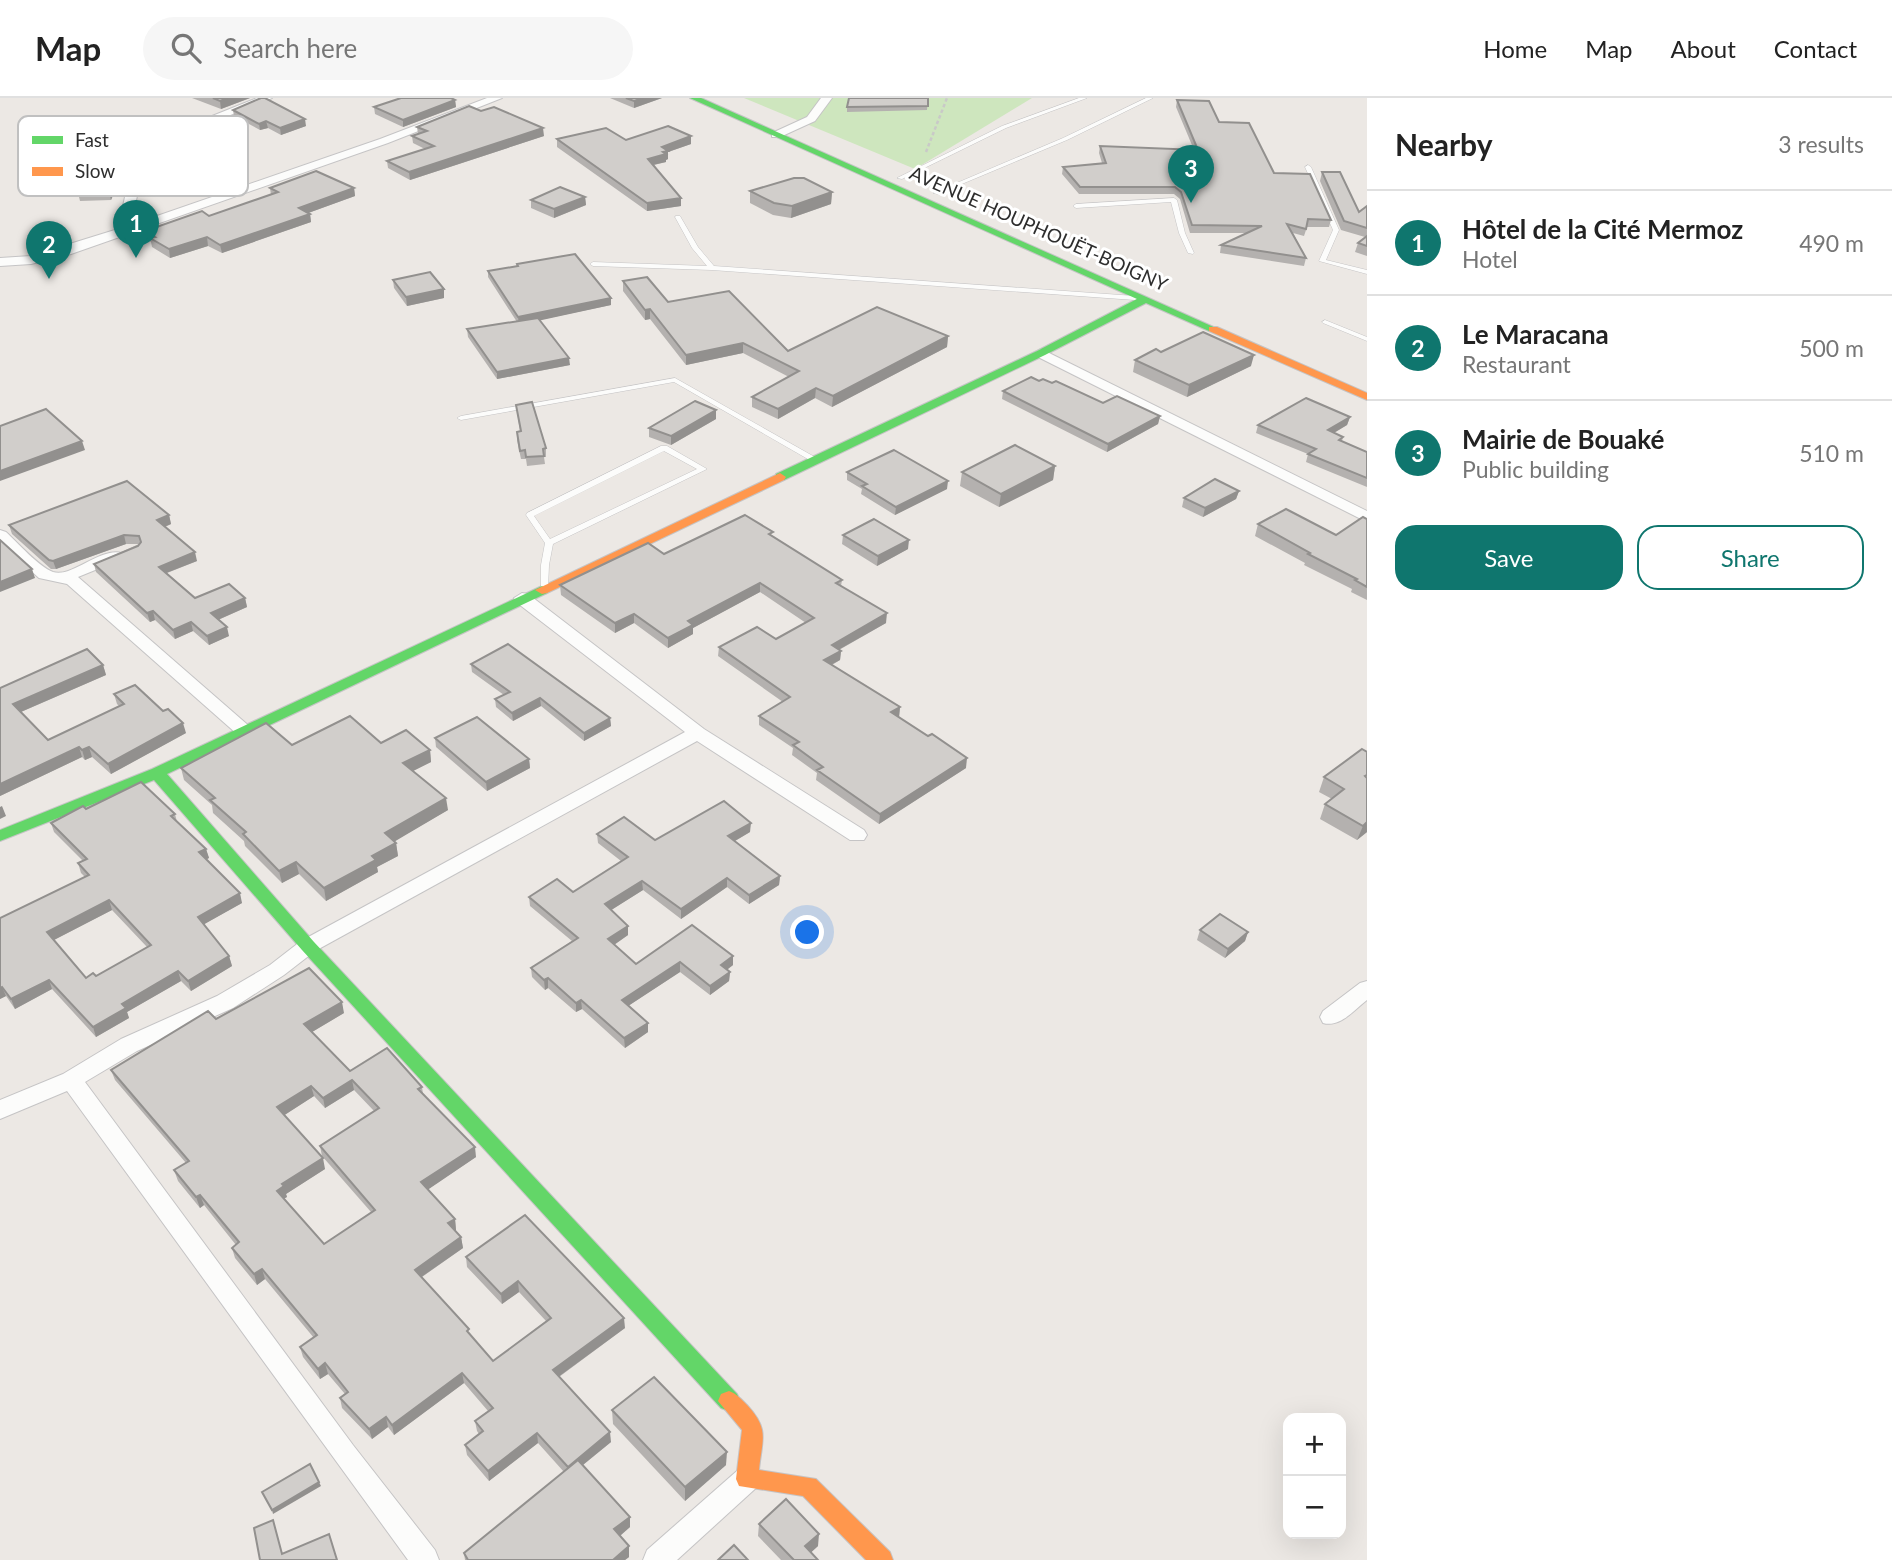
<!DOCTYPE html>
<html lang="en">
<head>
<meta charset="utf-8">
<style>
  :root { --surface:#fff; --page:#f6f6f6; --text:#222; --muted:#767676; --line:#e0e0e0; --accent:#0f766e }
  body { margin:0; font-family:Lato,sans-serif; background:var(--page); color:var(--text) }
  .controls { position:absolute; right:21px; bottom:21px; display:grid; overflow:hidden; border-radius:14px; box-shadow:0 7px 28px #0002 }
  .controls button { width:63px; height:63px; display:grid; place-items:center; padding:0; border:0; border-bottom:2px solid var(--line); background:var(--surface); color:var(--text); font:35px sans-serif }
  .you { position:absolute; left:808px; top:835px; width:24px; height:24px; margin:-18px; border:5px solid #fff; border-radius:50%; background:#1a73e8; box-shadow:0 0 0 10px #1a73e833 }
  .badge { display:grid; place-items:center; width:46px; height:46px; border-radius:50%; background:var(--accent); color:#fff; font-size:23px; font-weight:700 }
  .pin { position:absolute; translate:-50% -58px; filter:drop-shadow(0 2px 4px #0008) }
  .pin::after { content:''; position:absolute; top:37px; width:24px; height:21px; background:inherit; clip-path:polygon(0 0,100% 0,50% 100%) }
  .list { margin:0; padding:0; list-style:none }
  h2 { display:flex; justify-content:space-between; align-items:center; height:91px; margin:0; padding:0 28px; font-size:30px }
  h2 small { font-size:23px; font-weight:400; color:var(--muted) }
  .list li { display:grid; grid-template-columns:46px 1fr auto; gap:21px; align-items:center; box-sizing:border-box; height:105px; padding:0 28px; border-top:2px solid var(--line) }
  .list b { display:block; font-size:26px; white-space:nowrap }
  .list p { margin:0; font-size:23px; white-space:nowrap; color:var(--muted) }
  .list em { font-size:23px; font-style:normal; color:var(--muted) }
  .actions { display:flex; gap:14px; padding:21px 28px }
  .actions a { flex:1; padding:16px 0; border:2px solid var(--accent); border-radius:21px; text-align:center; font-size:24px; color:var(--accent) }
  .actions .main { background:var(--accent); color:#fff }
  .icon { flex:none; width:38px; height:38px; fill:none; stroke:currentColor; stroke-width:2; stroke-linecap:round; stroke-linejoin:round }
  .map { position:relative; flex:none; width:1367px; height:1462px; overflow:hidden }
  header { display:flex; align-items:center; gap:42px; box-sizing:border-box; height:98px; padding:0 35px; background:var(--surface); border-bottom:2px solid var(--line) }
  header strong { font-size:33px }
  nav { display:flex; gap:38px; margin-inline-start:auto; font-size:24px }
  .search { width:490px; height:63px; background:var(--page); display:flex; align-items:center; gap:18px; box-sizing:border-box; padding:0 24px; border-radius:38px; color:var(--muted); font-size:26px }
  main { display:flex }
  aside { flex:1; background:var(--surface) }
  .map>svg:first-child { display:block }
  .green { fill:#cee6be }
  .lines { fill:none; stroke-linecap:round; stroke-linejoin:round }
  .lane-casing { stroke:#c5c4c5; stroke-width:1 }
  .street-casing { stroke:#c5c4c5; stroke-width:2 }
  .fast-casing { stroke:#c5c4c5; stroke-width:2 }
  .slow-casing { stroke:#c5c4c5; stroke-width:2 }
  .path { stroke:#c9c9c8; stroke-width:2.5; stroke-dasharray:3.5 2.5; stroke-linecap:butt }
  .lane { fill:#fcfcfb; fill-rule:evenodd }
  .street { fill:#fcfcfb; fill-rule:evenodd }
  .fast { fill:#63d668; fill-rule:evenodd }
  .slow { fill:#ff974d; fill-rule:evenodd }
  .wall { fill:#b4b1af; fill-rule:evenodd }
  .shaded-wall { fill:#92908e }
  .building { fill:#d1cecb; stroke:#92908e; stroke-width:2; fill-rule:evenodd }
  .labels { text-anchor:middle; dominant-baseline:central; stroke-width:6; stroke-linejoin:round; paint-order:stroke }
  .far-street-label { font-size:19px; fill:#2e2e2e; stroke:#fff }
  .key { fill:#fff; stroke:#c0c0c0; stroke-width:2 }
  .key-label { font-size:19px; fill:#2e2e2e }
</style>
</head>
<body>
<header>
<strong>Map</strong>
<div class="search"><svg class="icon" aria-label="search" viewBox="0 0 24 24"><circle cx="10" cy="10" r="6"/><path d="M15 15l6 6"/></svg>Search here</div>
<nav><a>Home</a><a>Map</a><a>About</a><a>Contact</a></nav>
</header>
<main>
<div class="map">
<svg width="1367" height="1462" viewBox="0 0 1367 1462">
  <rect width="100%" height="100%" fill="#ece8e4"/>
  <path class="green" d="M744 0H1032L915 71Z"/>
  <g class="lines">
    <defs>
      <g id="lane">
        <path d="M1079 0H1087L1006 30 902 81 897 80 1002 28Z"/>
        <path d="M1146 0H1153L1067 42 938 96 933 95 1063 40Z"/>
        <path d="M1308 67 1311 69 1339 132 1326 162 1367 172V176L1319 163 1333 132 1305 69Z"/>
        <path d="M1174 100 1177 102 1185 135 1194 155 1193 156 1188 155 1179 135 1171 104 1076 110 1073 108 1076 106Z"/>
        <path d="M676 118H680L698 149 714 168 1135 198 1138 200 1135 202 712 172 593 168 590 166 593 164 707 168 692 150 675 119Z"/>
        <path d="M1325 222 1367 239V243L1323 225 1322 224Z"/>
        <path d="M675 280 820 362 816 364H813L674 284 461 322 457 320 461 318Z"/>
        <path d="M661 348H667L707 371 553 446 549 467 548 490 547 492H541V467L545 445 526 417 527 415ZM664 353 697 371 550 441 534 418Z"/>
      </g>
      <g id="street">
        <path d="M257 0H272L150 50 146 54 131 127 380 41 487 0H502L388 45 71 156 31 166 0 168V160L31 158 118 131 135 53 142 46Z"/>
        <path d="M821 0H832L815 23 780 39H772V35L807 19Z"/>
        <path d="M1041 251 1367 413V424L1036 258 1034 255Z"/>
        <path d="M0 432 6 434C17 444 39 469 53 474 72 480 100 449 122 455L124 458 122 461 78 479 249 628 252 632 249 636H237L67 486 39 480 0 445Z"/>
        <path d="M522 495 528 496 704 631 864 732 867 737 864 742H850L697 643 315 853 284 877 233 910 137 953 85 984 353 1347 435 1452 439 1462H408L67 993 0 1021V1002L63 976 121 941 217 898 270 867 301 843 685 634 516 504 514 500Z"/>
        <path d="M1367 883V902C1354 912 1340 930 1323 925L1320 919 1323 913 1360 885Z"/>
        <path d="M747 1368 756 1372 760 1381 756 1390 677 1462H643L647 1452 738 1372Z"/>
      </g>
      <g id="fast">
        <path d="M690 0H701L1218 231 1209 233 1146 205 1045 257 784 382H776V376L1037 253 1137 201Z"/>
        <path d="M542 488 549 492 547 495 167 676 314 844 737 1296 740 1303 737 1310 729 1313 721 1310 302 852 154 682 0 743V732L152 671Z"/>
      </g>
      <g id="slow">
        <path d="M1209 229H1217L1367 295V302L1209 233Z"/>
        <path d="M780 375 786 379 784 382 547 495 542 496 535 492Z"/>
        <path d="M729 1293C737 1296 741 1301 747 1307 770 1332 762 1341 759 1372L816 1381 890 1454 893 1462H866L803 1398 739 1388 736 1381 742 1332 718 1303 721 1296Z"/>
      </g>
    </defs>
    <use href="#lane" class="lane-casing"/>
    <use href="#street" class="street-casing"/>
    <use href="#fast" class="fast-casing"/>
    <use href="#slow" class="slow-casing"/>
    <path class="path" d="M926 54 947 0"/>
    <use href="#lane" class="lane"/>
    <use href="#street" class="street"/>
    <use href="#fast" class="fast"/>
    <use href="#slow" class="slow"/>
  </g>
  <g class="wall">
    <path d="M192 0H250L221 11Z"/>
    <path d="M610 0H662L634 10Z"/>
    <path d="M928 0 927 12 847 14V9Z"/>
    <path d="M455 2 456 9 403 29 375 16 374 9Z"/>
    <path d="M1177 2 1219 24 1274 75 1331 122 1329 129H1307L1304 138 1293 135 1306 160 1304 168 1220 155 1221 147 1247 135H1190L1180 101 1174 96H1079L1062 76 1063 69 1102 65 1099 55 1100 48 1194 52 1176 9Z"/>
    <path d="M233 12 306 28 281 37 268 30 260 32 234 18Z"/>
    <path d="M417 29 544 38 410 82 388 70 387 63 425 51 413 45 412 38 418 36Z"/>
    <path d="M557 41 626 42 691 46 668 54V61L666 62V64L654 67 681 108 647 113 557 49Z"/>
    <path d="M127 52 129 60 111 102 80 103 78 95 95 75Z"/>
    <path d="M1322 74 1359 114 1367 108V158L1355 154 1358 145 1365 139 1341 132 1320 83Z"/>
    <path d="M270 90H354L355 98 308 115 310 116 311 124 222 155 208 148 170 160 152 149 151 144 147 141 145 133 209 118 271 97Z"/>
    <path d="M750 93 832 94 831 106 791 120 773 117 750 105Z"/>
    <path d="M585 99 586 107 554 120 531 110V102Z"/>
    <path d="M517 166 611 207 539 222 570 267 497 281 468 239 467 231 517 224 488 179V173L517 168Z"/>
    <path d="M393 182 444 191V200L407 208 394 190Z"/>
    <path d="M623 183 668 204 788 253 948 238 947 249 832 309 815 300 778 321 752 309V299L789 279 743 255 686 267 650 221 645 222 623 193Z"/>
    <path d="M1161 254 1251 268 1187 299 1133 274 1135 262Z"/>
    <path d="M1039 283 1103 305 1160 318 1158 326 1107 354 1002 301 1003 293Z"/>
    <path d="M516 307 546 350V359H544L545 366 527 368 526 361H521L517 342V334L520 333Z"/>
    <path d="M716 312V321L671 347 649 339V330Z"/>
    <path d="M1350 319 1347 327 1334 335 1343 339 1342 343 1367 354V389L1306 364 1308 356 1256 335 1258 327Z"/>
    <path d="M1055 368 1053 382 999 409 960 388 962 374Z"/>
    <path d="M847 374 947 391 895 417 861 396 862 391 847 382Z"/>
    <path d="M1239 393 1236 401 1203 419 1182 409 1184 400Z"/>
    <path d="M169 417 171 426 165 429 197 463 167 475 195 500H245L247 509 218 522 229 538 209 547 193 533 175 541 155 522 150 524 96 474 94 466 139 446H126L56 471H51L12 436 9 427Z"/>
    <path d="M1367 421V502L1351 494 1352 491 1304 467 1305 465 1255 438 1258 426 1336 437Z"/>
    <path d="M843 437 908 451 877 468 842 446Z"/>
    <path d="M773 438 842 482 841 488 886 525 839 552 841 553 840 562 832 567 900 609 899 619 966 670 879 726 816 682 817 675 792 657 793 650 759 627V618L783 604 718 558 719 549 776 541 806 525 760 494 693 530V536L668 550 634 525 615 535 561 497 560 487 664 456Z"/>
    <path d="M471 566 610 620 611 628 584 643 541 608 513 623 496 609 495 601 504 597 472 574Z"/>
    <path d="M103 567 106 577 21 614 48 642 119 608 117 606 114 596 186 635 111 676 92 659 85 662 82 659 0 698V590Z"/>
    <path d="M435 640 529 661 530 670 487 693 436 649Z"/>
    <path d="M381 645 430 652 431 664 413 673 448 712 394 743 396 745 398 758 377 769 378 774 326 803 299 776 282 785 245 748 244 743 213 715 212 707 184 682 181 670 292 647Z"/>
    <path d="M1362 651 1367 734 1357 742 1320 721 1325 706 1332 701 1319 694 1324 679Z"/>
    <path d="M86 711 175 716 177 724 206 751 209 760 206 761 242 805 204 826 229 858 232 868 191 893 181 883 127 914 129 920 96 939 52 891 15 911 6 898 0 901V820L85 779 81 775 78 765 83 763 54 734 51 725ZM112 812 147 849 96 878 86 880 54 842Z"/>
    <path d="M750 734 735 743 780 778 779 787 749 806 727 789 681 821 643 792 611 812 628 828V837L614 847 636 866 692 827 733 867 727 872 730 874 729 883 710 897 680 874 628 908 648 934 625 950 582 911 576 914 548 890 545 892 532 879 531 870 572 843 530 808 529 799 573 794 621 763 598 745 597 736 655 742Z"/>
    <path d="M1200 832 1248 834 1245 843 1225 860 1197 842Z"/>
    <path d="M344 915 312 934 350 973 422 989 423 996 476 1059 428 1091 455 1121 456 1132H455L461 1139 463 1150 422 1179 470 1237 493 1263 546 1223 519 1194 502 1206 467 1169 466 1159 625 1230 559 1279 611 1344 583 1367 630 1429 620 1438 629 1448V1459L625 1462H465L464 1455 564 1374 538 1345 489 1383 467 1357 465 1347 479 1336 477 1333 475 1323 488 1313 464 1285 394 1337 388 1329 372 1341 342 1310 340 1300 345 1296 328 1276 320 1281 303 1259 300 1249 314 1240 265 1181 257 1187 235 1160 232 1150 236 1147 204 1107 200 1110 178 1083 174 1072 186 1065 115 982 111 972 216 921ZM354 992 374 1013 320 1048 322 1058 371 1114 324 1146 284 1100 287 1099 286 1096 325 1071 284 1017 314 998 325 1010Z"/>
    <path d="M612 1312 726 1367 685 1403 613 1326Z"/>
    <path d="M759 1426 818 1448 811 1454 818 1462H781L758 1438Z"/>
  </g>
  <g class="shaded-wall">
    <path d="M227 0H250L221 11 220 3Z"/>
    <path d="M643 0H662L634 10V3Z"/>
    <path d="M455 2 456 9 403 29V22Z"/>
    <path d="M305 21 306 28 281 37 280 30Z"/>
    <path d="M266 23 268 30 260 32 259 26Z"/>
    <path d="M543 30 544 38 410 82 409 74Z"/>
    <path d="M691 38V46L668 54V61L666 62V64L648 68V61L662 49Z"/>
    <path d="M127 52 129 60 111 102 109 94Z"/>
    <path d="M354 90 355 98 300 118 299 110Z"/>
    <path d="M832 94 831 106 791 120 792 108Z"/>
    <path d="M585 99 586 107 554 120V111Z"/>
    <path d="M681 100V108L647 113V105Z"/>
    <path d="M310 116 311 124 222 155 220 147Z"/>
    <path d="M207 139 208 148 170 160 169 151Z"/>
    <path d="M444 191V200L407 208 406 199Z"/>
    <path d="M611 200V207L519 227 518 219Z"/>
    <path d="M650 211V221L645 222V212Z"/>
    <path d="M948 238 947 249 832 309 833 298Z"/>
    <path d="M743 245V255L686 267V257Z"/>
    <path d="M1254 257 1251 268 1187 299 1189 287Z"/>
    <path d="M569 260 570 267 497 281V274Z"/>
    <path d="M816 290 815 300 778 321V311Z"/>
    <path d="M716 312V321L671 347V338Z"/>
    <path d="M1160 318 1158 326 1107 354 1108 346Z"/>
    <path d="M1350 319 1347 327 1325 340 1328 332Z"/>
    <path d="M82 343 85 352 0 383V373Z"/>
    <path d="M1055 368 1053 382 999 409 1001 396Z"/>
    <path d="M948 383 947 391 895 417 896 409Z"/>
    <path d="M1239 393 1236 401 1203 419 1205 410Z"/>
    <path d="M169 417 171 426 159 431 157 422Z"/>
    <path d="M124 437 126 446 56 471 53 463Z"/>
    <path d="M909 442 908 451 877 468 878 458Z"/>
    <path d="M195 454 197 463 161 477 159 469Z"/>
    <path d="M32 471 35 480 0 494V484Z"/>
    <path d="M760 485V494L693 530V536L668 550V540L688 523Z"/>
    <path d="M245 500 247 509 213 524 211 515Z"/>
    <path d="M153 513 155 522 150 524 147 515Z"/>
    <path d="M887 515 886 525 831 556 832 547Z"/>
    <path d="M634 516V525L615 535V525Z"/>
    <path d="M191 524 193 533 175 541 173 532Z"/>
    <path d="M227 529 229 538 209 547 207 538Z"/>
    <path d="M841 553 840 562 823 571 824 562Z"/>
    <path d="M103 567 106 577 16 616 13 606Z"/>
    <path d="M540 600 541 608 513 623 512 615Z"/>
    <path d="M900 609 899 619 891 614Z"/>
    <path d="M610 620 611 628 584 643V635Z"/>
    <path d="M183 625 186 635 111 676 108 666Z"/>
    <path d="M79 649 82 659 0 698V686Z"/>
    <path d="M89 649 92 659 85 662 82 652Z"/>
    <path d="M430 652 431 664 405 677 403 665Z"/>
    <path d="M967 660 966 670 879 726 880 716Z"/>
    <path d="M529 661 530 670 487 693 486 684Z"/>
    <path d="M446 700 448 712 387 748 385 735Z"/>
    <path d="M2 708 6 718 0 721V709Z"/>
    <path d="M1367 724V734L1357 742 1363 728Z"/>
    <path d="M751 725 750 734 728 747V738Z"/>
    <path d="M396 745 398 758 377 769 378 774 326 803 324 790 372 758Z"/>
    <path d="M206 751 209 760 202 764 199 754Z"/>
    <path d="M296 764 299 776 282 785 279 773Z"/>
    <path d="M780 778 779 787 749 806V797Z"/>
    <path d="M727 780V789L681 821V811Z"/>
    <path d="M642 783 643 792 605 816V806Z"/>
    <path d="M240 795 242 805 201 828 198 819Z"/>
    <path d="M109 802 112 812 50 844 47 834Z"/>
    <path d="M628 828V837L608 851V841Z"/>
    <path d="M1248 834 1245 843 1225 860 1228 851Z"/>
    <path d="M229 858 232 868 191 893 188 883Z"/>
    <path d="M733 858V867L721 876V867Z"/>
    <path d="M680 864V874L622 912V902Z"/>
    <path d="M178 873 181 883 127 914 129 920 96 939 93 929 122 906Z"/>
    <path d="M730 874 729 883 710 897V888Z"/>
    <path d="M548 880V890L545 892 544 882Z"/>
    <path d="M49 882 52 891 15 911 11 901Z"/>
    <path d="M2 889 6 898 0 901V890Z"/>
    <path d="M581 902 582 911 576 914V905Z"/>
    <path d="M342 904 344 915 307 937 304 926Z"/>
    <path d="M648 925V934L625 950 624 940Z"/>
    <path d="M352 982 354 992 325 1010 323 1000Z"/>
    <path d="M311 988 314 998 280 1020 277 1009Z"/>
    <path d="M475 1049 476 1059 423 1095 421 1084Z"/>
    <path d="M323 1060 325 1071 286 1096 287 1099 280 1103 277 1093 282 1086Z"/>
    <path d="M200 1097 204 1107 200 1110 196 1099Z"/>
    <path d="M455 1121 456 1132 450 1136 448 1125Z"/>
    <path d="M461 1139 463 1150 417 1182 415 1172Z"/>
    <path d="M262 1171 265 1181 257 1187 254 1176Z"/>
    <path d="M518 1183 519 1194 502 1206 501 1196Z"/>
    <path d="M624 1220 625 1230 554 1282 553 1272Z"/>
    <path d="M325 1265 328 1276 320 1281 318 1271Z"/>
    <path d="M462 1275 464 1285 394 1337 392 1327Z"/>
    <path d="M386 1319 388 1329 372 1341 369 1331Z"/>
    <path d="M610 1334 611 1344 568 1379V1369Z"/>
    <path d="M537 1335 538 1345 489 1383 488 1373Z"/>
    <path d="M727 1354 726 1367 685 1403V1389Z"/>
    <path d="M319 1384 321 1388 273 1416 272 1412Z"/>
    <path d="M630 1419V1429L615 1442 614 1431Z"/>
    <path d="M819 1436 818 1448 804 1461 805 1448Z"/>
    <path d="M629 1448V1459L625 1462H613Z"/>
  </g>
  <g class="building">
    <path d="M213 0H227L220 3Z"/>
    <path d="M261 0H265L305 21 280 30 266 23 259 26 233 12Z"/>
    <path d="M401 0H451L455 2 403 22 374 9Z"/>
    <path d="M626 0H643L634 3Z"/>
    <path d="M849 0H928V8L847 9Z"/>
    <path d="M1177 2 1209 3 1219 24 1249 25 1274 75 1310 76 1331 122 1308 121 1306 131 1287 126 1306 160 1221 147 1262 128 1192 127 1181 94 1175 89H1080L1063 69 1106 65 1100 48 1198 52Z"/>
    <path d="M469 8 481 13 494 9 543 30 409 74 387 63 434 48 412 38 427 33 417 29Z"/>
    <path d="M668 28 691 38 662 49 668 53 663 54 666 56 648 61 681 100 647 105 557 41 606 30 626 42Z"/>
    <path d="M316 73 354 90 299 110 310 116 220 147 207 139 169 151 150 140 155 139 145 133 202 113 209 118 278 94 270 90Z"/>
    <path d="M1322 74H1340L1359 114 1367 108V130L1344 123Z"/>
    <path d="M794 80H804L832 94 792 108 774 105 750 93Z"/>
    <path d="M560 89 585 99 554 111 531 102Z"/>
    <path d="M1367 138V148L1358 145Z"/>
    <path d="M575 156 611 200 518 219 488 173 518 168 517 166Z"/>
    <path d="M430 174 444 191 406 199 393 182Z"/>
    <path d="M647 179 668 204 729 193 788 253 877 209 948 238 833 298 816 290 778 311 752 299 799 273 743 245 686 257 650 211 645 212 623 183Z"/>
    <path d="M538 220 569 260 497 274 467 231Z"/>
    <path d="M1203 234 1254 257 1189 287 1135 262 1156 251 1161 254Z"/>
    <path d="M1031 279 1039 283 1043 281 1052 285 1056 283 1103 305 1117 298 1160 318 1108 346 1003 293Z"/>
    <path d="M1306 300 1350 319 1328 332 1343 339 1339 342 1367 354V380L1308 356 1316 351 1258 327Z"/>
    <path d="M695 303 716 312 671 338 649 330Z"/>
    <path d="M532 304 546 350 543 351 544 358 526 359 525 352 520 353 517 334 521 333 516 307Z"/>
    <path d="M46 311 82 343 0 373V328Z"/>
    <path d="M1015 347 1055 368 1001 396 962 374Z"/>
    <path d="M894 352 948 383 896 409 862 388 867 386 847 374Z"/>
    <path d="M1215 381 1239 393 1205 410 1184 400Z"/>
    <path d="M127 383 169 417 157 422 195 454 159 469 195 500 229 486 245 500 211 515 227 529 207 538 191 524 173 532 153 513 147 515 94 466 138 448 141 444 139 438 124 437 53 463 49 462 9 427Z"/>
    <path d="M1286 411 1336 437 1363 419 1367 421V489L1355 482 1357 481 1308 456 1310 455 1258 426Z"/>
    <path d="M745 417 773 434 769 436 842 482 836 485 887 515 832 547 841 553 824 562 900 609 891 614 928 638 932 636 967 660 880 716 817 672 823 669 793 647 799 644 759 618 790 599 719 549 757 529 776 541 814 520 760 485 688 523 693 527 668 540 634 516 615 525 560 487 648 445 664 456Z"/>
    <path d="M874 421 909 442 878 458 843 437Z"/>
    <path d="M0 442 32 471 0 484Z"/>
    <path d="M508 546 610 620 584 635 540 600 512 615 495 601 510 594 471 566Z"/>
    <path d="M87 551 103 567 13 606 48 642 124 606 114 596 135 587 163 613 168 611 183 625 108 666 89 649 82 652 79 649 0 686V590Z"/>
    <path d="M350 618 381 645 406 632 430 652 403 665 446 700 385 735 396 745 372 758 376 762 324 790 296 764 279 773 243 736 246 734 210 702 215 700 181 670 266 625 292 647Z"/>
    <path d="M477 619 529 661 486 684 435 640Z"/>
    <path d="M1362 651 1367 654V677L1365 678 1367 680V724L1363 728 1325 706 1344 691 1324 679Z"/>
    <path d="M141 684 175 716 171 718 206 751 199 754 240 795 198 819 229 858 188 883 178 873 122 906 126 910 93 929 49 882 11 901 2 889 0 890V820L89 777 78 765 87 761 51 725 83 708 86 711ZM109 802 151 847 96 878 93 875 86 880 47 834Z"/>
    <path d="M724 703 751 725 728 738 780 778 749 797 727 780 681 811 642 783 605 806 628 828 608 841 636 866 692 827 733 858 721 867 730 874 710 888 680 864 622 902 648 925 624 940 581 902 576 905 548 880 544 882 531 870 578 840 529 799 557 781 573 794 628 759 597 736 624 719 655 742Z"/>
    <path d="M1220 816 1248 834 1228 851 1200 832Z"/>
    <path d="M309 870 342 904 304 926 350 973 387 950 422 989 418 991 475 1049 421 1084 455 1121 448 1125 461 1139 415 1172 469 1231 467 1233 493 1263 551 1220 518 1183 501 1196 466 1159 525 1117 624 1220 553 1272 610 1334 568 1369 537 1335 488 1373 465 1347 483 1333 475 1323 493 1310 462 1275 392 1327 386 1319 369 1331 340 1300 348 1294 325 1265 318 1271 300 1249 317 1237 262 1171 254 1176 232 1150 239 1144 200 1097 196 1099 174 1072 189 1063 111 972 208 913 216 921ZM352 982 379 1010 320 1048 375 1112 324 1146 277 1093 284 1088 282 1086 323 1060 277 1009 311 988 323 1000Z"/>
    <path d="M654 1279 727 1354 685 1389 612 1312Z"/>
    <path d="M578 1362 630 1419 614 1431 629 1448 613 1462H468L464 1455Z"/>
    <path d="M310 1366 319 1384 272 1412 262 1394Z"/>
    <path d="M786 1401 819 1436 805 1448 818 1462H794L759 1426Z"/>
    <path d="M273 1422 282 1456 329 1436 337 1462H260L254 1430Z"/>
    <path d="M734 1447 748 1462H718Z"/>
  </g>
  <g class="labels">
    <g class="far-street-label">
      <text transform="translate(1039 130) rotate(24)">AVENUE HOUPHOUËT-BOIGNY</text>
    </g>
  </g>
  <rect x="18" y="18" width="230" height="80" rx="10" class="key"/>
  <rect x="32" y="38" width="31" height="8" fill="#63d668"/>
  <rect x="32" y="69" width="31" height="9" fill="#ff974d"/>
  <g class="key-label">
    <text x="75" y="49">Fast</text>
    <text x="75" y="80">Slow</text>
  </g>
</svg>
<div class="controls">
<button>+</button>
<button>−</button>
</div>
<div class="you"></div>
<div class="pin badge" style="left:136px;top:160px">1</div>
<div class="pin badge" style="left:49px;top:181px">2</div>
<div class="pin badge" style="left:1191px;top:105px">3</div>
</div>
<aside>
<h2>Nearby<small>3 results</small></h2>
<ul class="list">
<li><span class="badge">1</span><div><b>Hôtel de la Cité Mermoz</b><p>Hotel</p></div><em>490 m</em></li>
<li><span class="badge">2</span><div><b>Le Maracana</b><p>Restaurant</p></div><em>500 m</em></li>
<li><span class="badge">3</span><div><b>Mairie de Bouaké</b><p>Public building</p></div><em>510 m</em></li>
</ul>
<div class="actions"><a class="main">Save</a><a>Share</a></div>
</aside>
</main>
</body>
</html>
